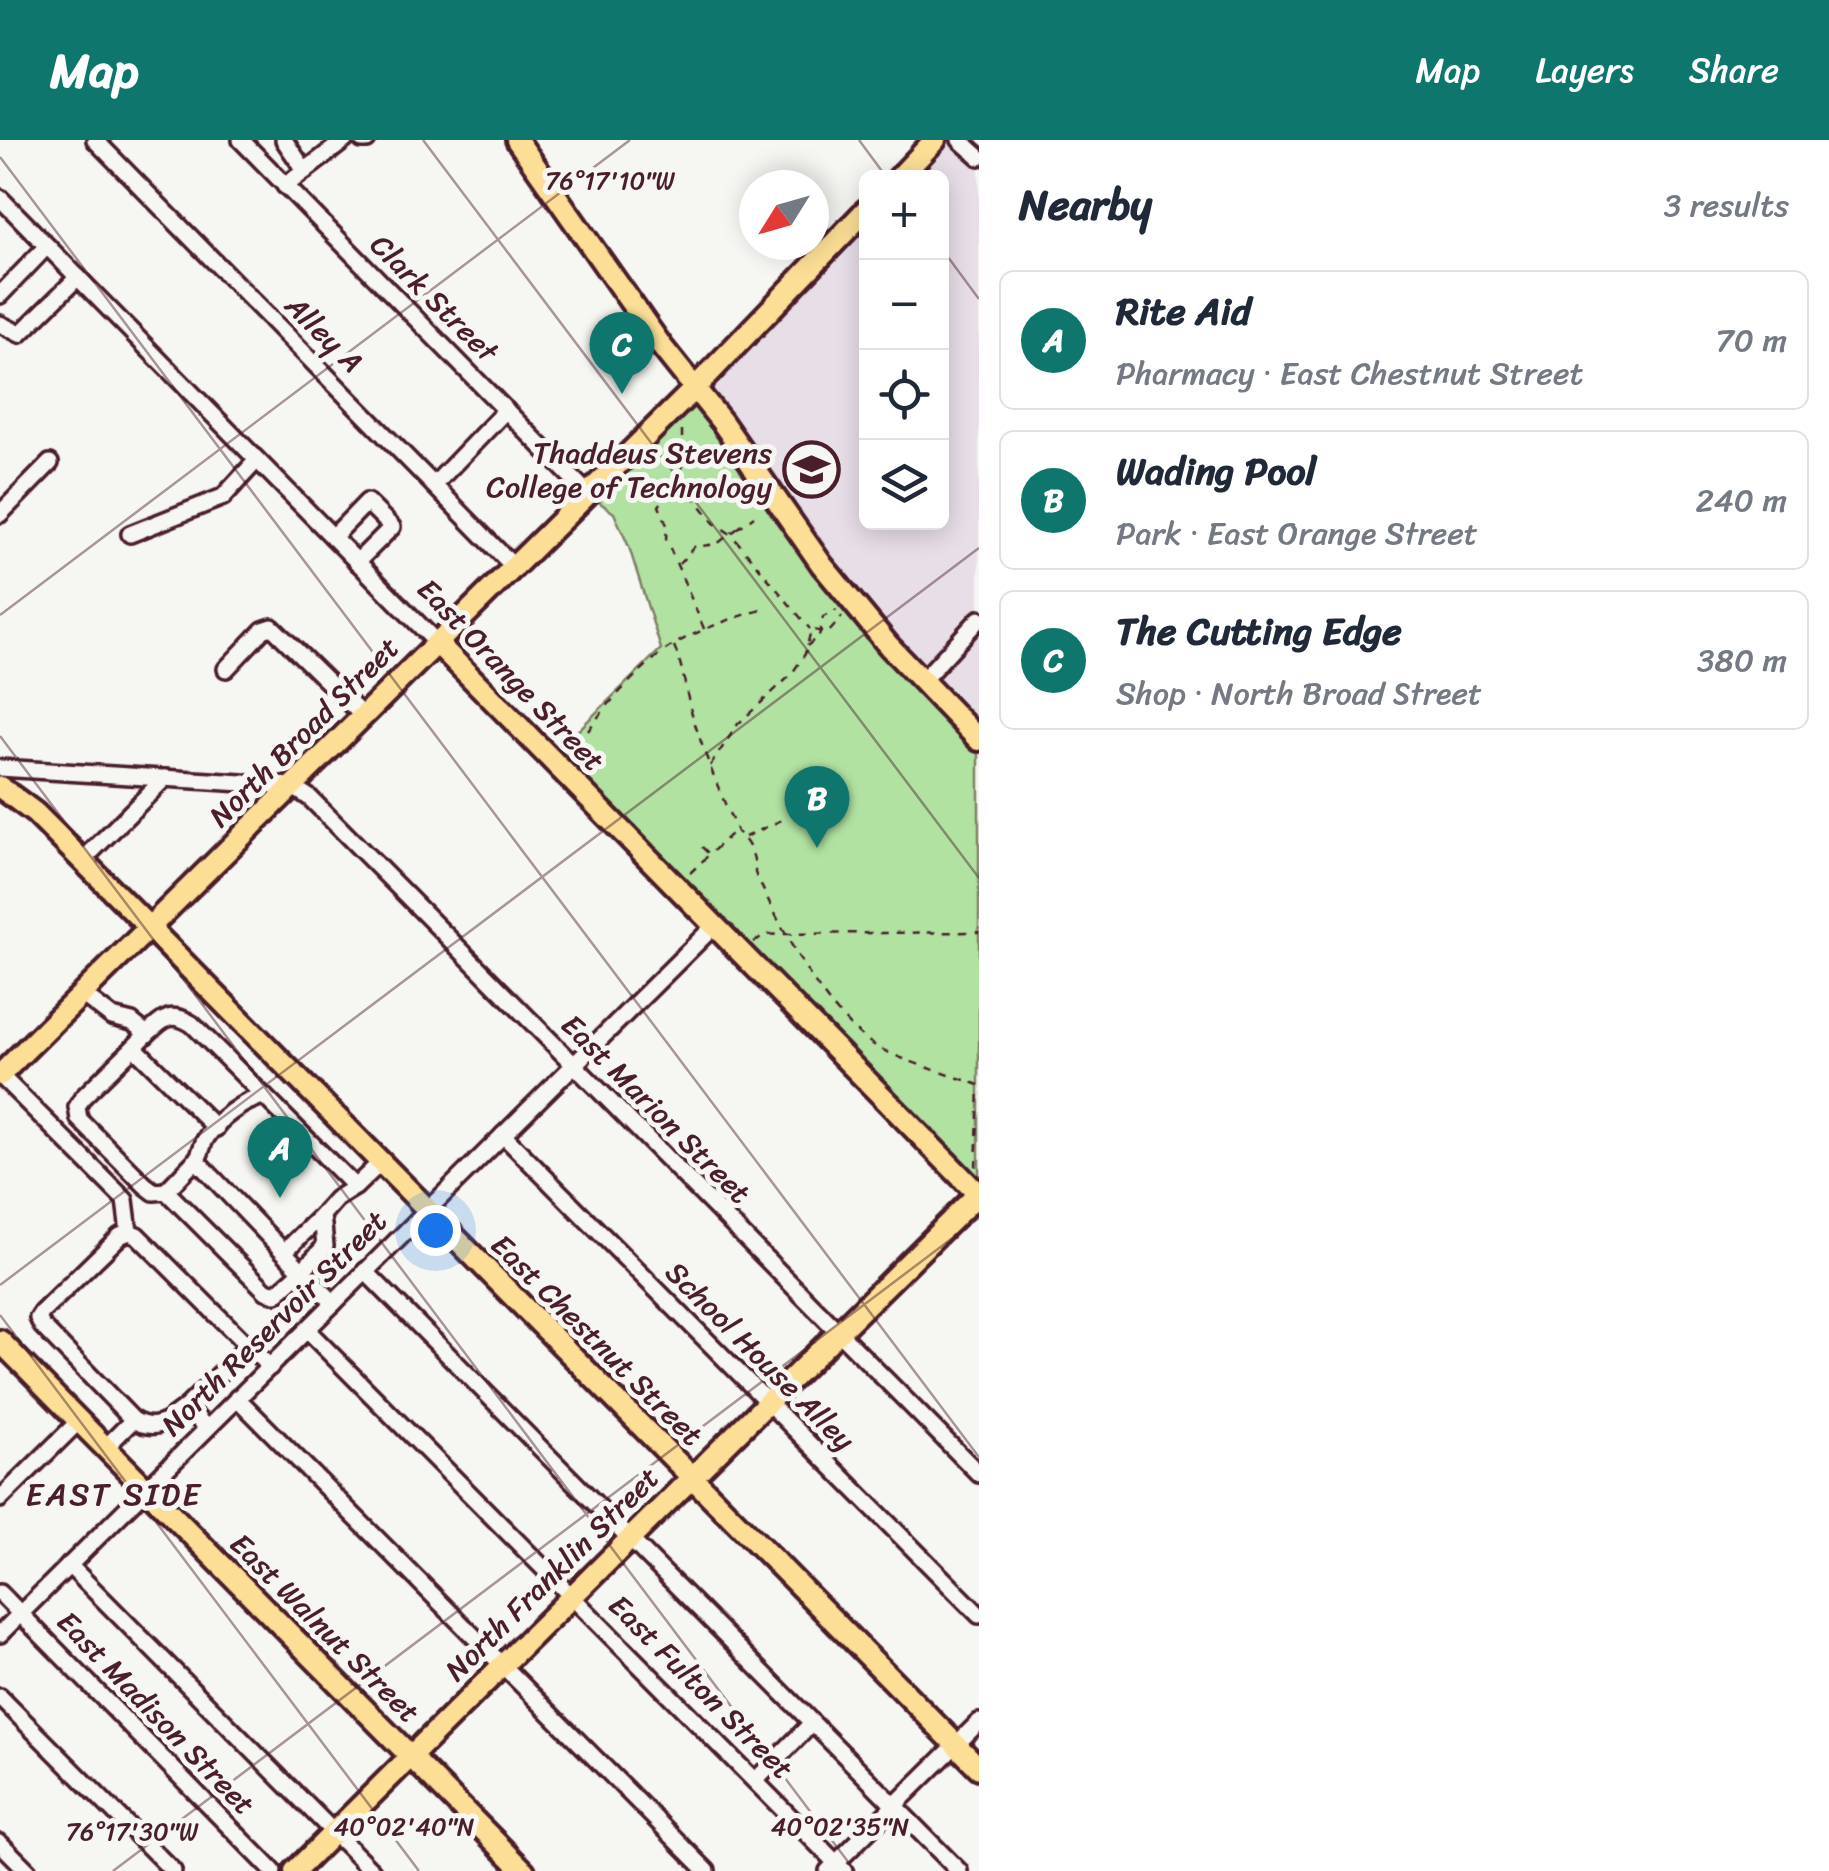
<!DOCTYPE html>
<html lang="en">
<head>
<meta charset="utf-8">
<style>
  :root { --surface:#fff; --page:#f6f6f7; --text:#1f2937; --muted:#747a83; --line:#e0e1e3; --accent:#0f766e }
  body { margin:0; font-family:Sriracha,sans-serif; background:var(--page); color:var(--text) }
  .controls { position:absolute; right:30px; top:30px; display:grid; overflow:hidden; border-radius:15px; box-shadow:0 5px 25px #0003 }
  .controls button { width:90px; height:90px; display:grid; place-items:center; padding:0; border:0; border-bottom:2px solid var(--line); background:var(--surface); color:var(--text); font:50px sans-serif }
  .compass { position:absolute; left:739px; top:30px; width:90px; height:90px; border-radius:50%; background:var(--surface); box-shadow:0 5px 25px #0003; rotate:233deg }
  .you { position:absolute; left:435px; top:1090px; width:35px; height:35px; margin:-25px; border:8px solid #fff; border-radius:50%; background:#1a73e8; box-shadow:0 0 0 15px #1a73e833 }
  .badge { display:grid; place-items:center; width:65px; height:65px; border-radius:50%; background:var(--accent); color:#fff; font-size:32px; font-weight:700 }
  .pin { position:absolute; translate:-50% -82px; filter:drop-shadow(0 2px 5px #0008) }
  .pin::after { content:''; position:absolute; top:52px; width:35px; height:30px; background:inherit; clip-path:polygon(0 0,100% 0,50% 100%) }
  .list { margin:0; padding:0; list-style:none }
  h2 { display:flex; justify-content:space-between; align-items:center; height:130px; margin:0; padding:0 40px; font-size:42px }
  h2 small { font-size:32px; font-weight:400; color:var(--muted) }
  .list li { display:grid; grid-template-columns:65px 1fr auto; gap:30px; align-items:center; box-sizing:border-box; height:140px; margin:0 20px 20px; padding:0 20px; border:2px solid var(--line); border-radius:15px }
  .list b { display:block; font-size:38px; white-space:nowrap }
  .list p { margin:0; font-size:32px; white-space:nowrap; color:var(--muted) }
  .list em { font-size:32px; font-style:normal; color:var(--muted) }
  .icon { flex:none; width:55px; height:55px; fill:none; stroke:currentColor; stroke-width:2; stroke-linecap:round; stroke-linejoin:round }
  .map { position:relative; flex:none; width:979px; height:1731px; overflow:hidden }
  header { display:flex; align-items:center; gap:60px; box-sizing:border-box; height:140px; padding:0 50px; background:var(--accent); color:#fff }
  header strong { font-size:48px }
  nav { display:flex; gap:55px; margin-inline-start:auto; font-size:35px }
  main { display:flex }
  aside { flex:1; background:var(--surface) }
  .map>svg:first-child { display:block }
  .built { fill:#e8dee8 }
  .green { fill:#b1e2a2; stroke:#7e8066; stroke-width:2.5 }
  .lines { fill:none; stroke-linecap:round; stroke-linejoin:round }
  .minor-casing { stroke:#4a1f2b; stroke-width:22 }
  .major-casing { stroke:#4a1f2b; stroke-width:28 }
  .path { stroke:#4a1f2b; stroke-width:2.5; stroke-dasharray:8 8; stroke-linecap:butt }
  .minor { stroke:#f6f6f2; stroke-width:15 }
  .major { stroke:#fcde96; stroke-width:20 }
  .ticks { fill:none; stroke:#4a1f2b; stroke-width:2.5; stroke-opacity:0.45 }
  .labels { text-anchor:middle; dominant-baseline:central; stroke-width:10; stroke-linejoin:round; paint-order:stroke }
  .street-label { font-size:30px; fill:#4a1f2b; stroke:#f6f6f2 }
  .poi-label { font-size:30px; fill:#4a1f2b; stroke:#f6f6f2; text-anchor:end }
  .neighbourhood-label { font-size:32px; letter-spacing:2.5px; fill:#4a1f2b; stroke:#f6f6f2 }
  .ticks-label { font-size:25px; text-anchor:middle; fill:#4a1f2b; stroke:#f6f6f2; stroke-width:10; stroke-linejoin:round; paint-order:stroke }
</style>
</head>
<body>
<header>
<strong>Map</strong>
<nav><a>Map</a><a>Layers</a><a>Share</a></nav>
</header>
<main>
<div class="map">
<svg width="979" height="1731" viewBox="0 0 979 1731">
  <rect width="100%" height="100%" fill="#f6f6f2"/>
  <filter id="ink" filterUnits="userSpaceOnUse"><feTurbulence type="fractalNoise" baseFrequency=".01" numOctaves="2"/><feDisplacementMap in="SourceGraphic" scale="20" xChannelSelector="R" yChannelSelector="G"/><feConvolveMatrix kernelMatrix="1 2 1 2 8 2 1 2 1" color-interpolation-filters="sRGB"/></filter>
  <g filter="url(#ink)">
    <path class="built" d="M935 0H979V600L960 582 694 249 866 70V382H942V38L899 37Z"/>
    <path class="green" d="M694 249 788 379 979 600V1053L550 618 661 509 629 407 614 373 588 354Z"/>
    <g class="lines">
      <defs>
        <g id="minor">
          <path d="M95 0 514 427"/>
          <path d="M241 0 588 354"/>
          <path d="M284 0 305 31"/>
          <path d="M362 0H367"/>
          <path d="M960 0 979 17"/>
          <path d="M285 46 345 0"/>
          <path d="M0 58 437 503"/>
          <path d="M0 155 47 106"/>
          <path d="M0 184 20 194 78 137"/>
          <path d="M434 345 506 270"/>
          <path d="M0 374 50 323"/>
          <path d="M130 394 223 357 257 320"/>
          <path d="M333 397 367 362 392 387 357 422"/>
          <path d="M226 529 263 490 272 487 363 576"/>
          <path d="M921 542 979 479"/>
          <path d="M0 628 292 646 310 658 979 1334"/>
          <path d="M83 720 165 638"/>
          <path d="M82 854 112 877 132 882 147 894 134 907 216 988"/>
          <path d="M147 894C164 878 171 871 192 884L355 1047 380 1023"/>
          <path d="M134 907 83 957 77 967 79 979 145 1045 154 1052 166 1051 266 1151 276 1154 302 1131 334 1163"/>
          <path d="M0 935 125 1060 129 1092"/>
          <path d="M264 956C243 961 218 979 206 998 201 1006 202 1013 196 1020L302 1131 325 1106 322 1075 336 1059 355 1047"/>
          <path d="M503 995 979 1475"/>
          <path d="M166 1051 196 1020"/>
          <path d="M284 1112 322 1075"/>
          <path d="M365 1131 959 1731"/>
          <path d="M307 1190 844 1731"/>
          <path d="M237 1258 707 1731"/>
          <path d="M186 1267C168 1281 156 1293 133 1280L42 1186 38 1178 42 1172 120 1096 129 1092 137 1095 248 1206"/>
          <path d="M207 1288 186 1267 248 1206 270 1227"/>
          <path d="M105 1308 133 1280"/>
          <path d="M0 1359 79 1281"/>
          <path d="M69 1425 372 1731"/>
          <path d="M0 1453 273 1731"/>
          <path d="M0 1494 715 785"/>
          <path d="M0 1557 173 1731"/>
          <path d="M755 1641 812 1583"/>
          <path d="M0 1703 28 1731"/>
          <path d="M828 1731 979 1582"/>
        </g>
        <g id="major">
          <path d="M517 0 662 207 722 282 822 425 889 506 979 600"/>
          <path d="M899 38 935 0"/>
          <path d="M437 503 979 1055"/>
          <path d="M0 647 35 673 115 753 979 1628"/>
          <path d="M0 935 694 249 866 70"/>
          <path d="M0 1201 524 1731"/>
          <path d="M295 1731 979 1053"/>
        </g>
      </defs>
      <use href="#minor" class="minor-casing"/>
      <use href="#major" class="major-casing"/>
      <g class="path">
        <path d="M682 290V335L659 366 667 385 666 399 705 491"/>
        <path d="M682 341 714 383 731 394 810 489"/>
        <path d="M737 389 754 376"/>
        <path d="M679 424 694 407 717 404 742 385"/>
        <path d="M674 506C684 529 685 551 692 574 704 615 721 654 737 692 749 702 756 717 755 733 783 790 818 866 871 903 892 918 952 935 979 945"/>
        <path d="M807 506 819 496 823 477 837 470"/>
        <path d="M588 591C607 563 637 532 664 511 689 493 736 476 766 469"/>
        <path d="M710 626 738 584 791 535 805 514 811 490 829 492 842 477"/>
        <path d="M745 697 784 679"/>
        <path d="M702 707 709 714"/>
        <path d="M690 733 735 690"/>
        <path d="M754 802 764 795 785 794 979 792"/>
        <path d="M976 1027 979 947"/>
      </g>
      <use href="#minor" class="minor"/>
      <use href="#major" class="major"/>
    </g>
  </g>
  <path class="ticks" d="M423 0 979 738M859 0 887 38M0 17 979 1317M942 109 979 159M0 475 630 0M0 596 855 1731M0 1145 979 408M0 1175 419 1731M113 1731 979 1078"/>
  <defs>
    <symbol id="university-ring" viewBox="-11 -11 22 22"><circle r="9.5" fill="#f6f6f2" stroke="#4a1f2b" stroke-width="1.5"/><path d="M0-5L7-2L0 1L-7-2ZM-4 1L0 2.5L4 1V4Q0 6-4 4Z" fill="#4a1f2b"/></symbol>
  </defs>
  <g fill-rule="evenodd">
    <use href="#university-ring" x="780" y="298" width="63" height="63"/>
  </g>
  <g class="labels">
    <g class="street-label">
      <text transform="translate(434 158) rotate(45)">Clark Street</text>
      <text transform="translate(324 194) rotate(45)">Alley A</text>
      <text transform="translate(511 535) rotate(46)">East Orange Street</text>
      <text transform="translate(304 592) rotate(-45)">North Broad Street</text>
      <text transform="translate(656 969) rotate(45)">East Marion Street</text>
      <text transform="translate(274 1183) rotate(-45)">North Reservoir Street</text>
      <text transform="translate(597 1200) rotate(45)">East Chestnut Street</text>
      <text transform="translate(760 1216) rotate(45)">School House Alley</text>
      <text transform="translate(552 1434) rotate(-45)">North Franklin Street</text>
      <text transform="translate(325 1488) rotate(45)">East Walnut Street</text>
      <text transform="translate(701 1547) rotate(45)">East Fulton Street</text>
      <text transform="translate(156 1573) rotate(46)">East Madison Street</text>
    </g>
    <g class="poi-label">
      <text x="772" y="313">Thaddeus Stevens<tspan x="772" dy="34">College of Technology</tspan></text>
    </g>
    <g class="neighbourhood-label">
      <text x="114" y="1354">EAST SIDE</text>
    </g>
  </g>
  <g class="ticks-label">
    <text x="610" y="49">76°17'10"W</text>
    <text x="404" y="1695">40°02'40"N</text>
    <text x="840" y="1695">40°02'35"N</text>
    <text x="132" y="1700">76°17'30"W</text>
  </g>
</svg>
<div class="controls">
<button>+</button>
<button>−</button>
<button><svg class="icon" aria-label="locate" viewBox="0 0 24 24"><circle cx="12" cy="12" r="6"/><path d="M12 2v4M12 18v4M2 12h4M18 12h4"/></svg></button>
<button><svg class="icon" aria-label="layers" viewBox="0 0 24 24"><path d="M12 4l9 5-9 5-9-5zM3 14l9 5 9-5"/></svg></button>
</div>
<svg class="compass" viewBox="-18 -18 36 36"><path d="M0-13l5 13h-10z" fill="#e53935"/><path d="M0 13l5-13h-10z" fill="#747a83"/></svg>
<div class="you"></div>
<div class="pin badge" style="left:280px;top:1058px">A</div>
<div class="pin badge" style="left:817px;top:708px">B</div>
<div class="pin badge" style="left:622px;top:254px">C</div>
</div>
<aside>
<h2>Nearby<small>3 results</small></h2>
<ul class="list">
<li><span class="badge">A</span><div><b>Rite Aid</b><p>Pharmacy · East Chestnut Street</p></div><em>70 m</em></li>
<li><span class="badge">B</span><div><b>Wading Pool</b><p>Park · East Orange Street</p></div><em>240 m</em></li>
<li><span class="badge">C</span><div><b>The Cutting Edge</b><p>Shop · North Broad Street</p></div><em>380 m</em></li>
</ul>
</aside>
</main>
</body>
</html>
